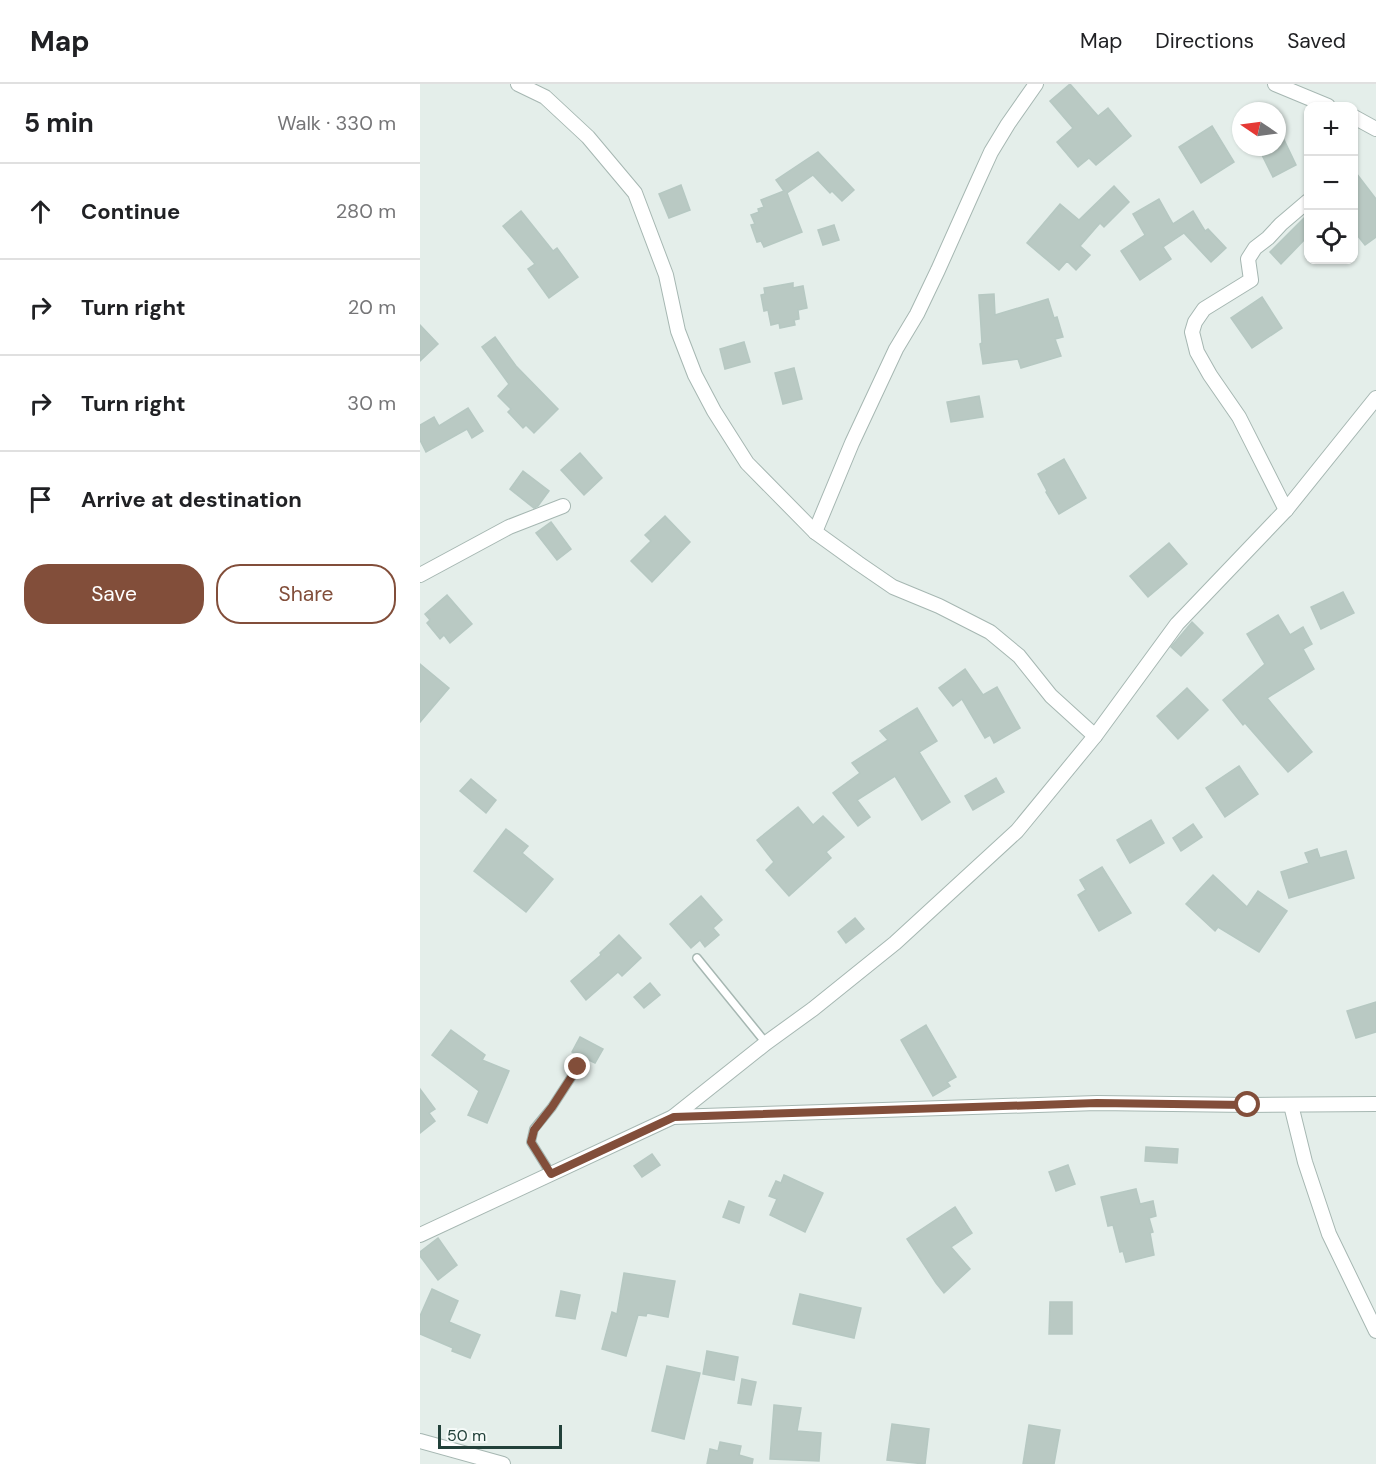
<!DOCTYPE html>
<html lang="en">
<head>
<meta charset="utf-8">
<style>
  :root { --surface:#fff; --page:#f2f2f2; --text:#202124; --muted:#757577; --line:#e0e0e0; --accent:#824e3a }
  body { margin:0; font-family:"DM Sans",sans-serif; background:var(--page); color:var(--text) }
  .controls { position:absolute; right:18px; top:18px; display:grid; overflow:hidden; border-radius:12px; box-shadow:0 2px 4px #0004 }
  .controls button { width:54px; height:54px; display:grid; place-items:center; padding:0; border:0; border-bottom:2px solid var(--line); background:var(--surface); color:var(--text); font:30px sans-serif }
  .compass { position:absolute; left:812px; top:18px; width:54px; height:54px; border-radius:50%; background:var(--surface); box-shadow:0 2px 4px #0004; rotate:283deg }
  .scale { position:absolute; left:18px; bottom:15px; width:124px; box-sizing:border-box; padding-left:6px; border:3px solid #22413a; border-top:0; font-size:16px; line-height:21px; white-space:nowrap; color:#22413a; -webkit-text-stroke:4px #f5faf8; paint-order:stroke }
  .stop { position:absolute; width:18px; height:18px; margin:-14px; border:4px solid #824e3a; border-radius:50%; background:#fff }
  .stop.end { background:#824e3a; border-color:#fff; box-shadow:0 2px 6px #0008 }
  .list { margin:0; padding:0; list-style:none }
  h2 { display:flex; justify-content:space-between; align-items:center; height:78px; margin:0; padding:0 24px; font-size:26px }
  h2 small { font-size:20px; font-weight:400; color:var(--muted) }
  .list li { display:grid; grid-template-columns:39px 1fr auto; gap:18px; align-items:center; box-sizing:border-box; height:96px; padding:0 24px; border-top:2px solid var(--line) }
  .list b { display:block; font-size:22px; white-space:nowrap }
  .list em { font-size:20px; font-style:normal; color:var(--muted) }
  .actions { display:flex; gap:12px; padding:18px 24px }
  .actions a { flex:1; padding:14px 0; border:2px solid var(--accent); border-radius:24px; text-align:center; font-size:21px; color:var(--accent) }
  .actions .main { background:var(--accent); color:#fff }
  .icon { flex:none; width:33px; height:33px; fill:none; stroke:currentColor; stroke-width:2; stroke-linecap:round; stroke-linejoin:round }
  .map { position:relative; flex:none; width:956px; height:1380px; overflow:hidden }
  header { display:flex; align-items:center; gap:36px; box-sizing:border-box; height:84px; padding:0 30px; background:var(--surface); border-bottom:2px solid var(--line) }
  header strong { font-size:28px }
  nav { display:flex; gap:33px; margin-inline-start:auto; font-size:21px }
  main { display:flex }
  aside { flex:1; background:var(--surface) }
  .map>svg:first-child { display:block }
  .building { fill:#b9c9c3; stroke:#b6c8c2; stroke-width:1.5 }
  .lines { fill:none; stroke-linecap:round; stroke-linejoin:round }
  .service-casing { stroke:#a6b7b2; stroke-width:10 }
  .minor-casing { stroke:#a6b7b2; stroke-width:16 }
  .service { stroke:#fff; stroke-width:7 }
  .minor { stroke:#fff; stroke-width:14 }
  .route { stroke:#824e3a; stroke-width:8 }
</style>
</head>
<body>
<header>
<strong>Map</strong>
<nav><a>Map</a><a>Directions</a><a>Saved</a></nav>
</header>
<main>
<aside>
<h2>5 min<small>Walk · 330 m</small></h2>
<ul class="list">
<li><svg class="icon" aria-label="ahead" viewBox="0 0 24 24"><path d="M12 20V5M6 11l6-6 6 6"/></svg><div><b>Continue</b></div><em>280 m</em></li>
<li><svg class="icon" aria-label="right" viewBox="0 0 24 24"><path d="M7 20v-9h11M14 6l5 5-5 5"/></svg><div><b>Turn right</b></div><em>20 m</em></li>
<li><svg class="icon" aria-label="right" viewBox="0 0 24 24"><path d="M7 20v-9h11M14 6l5 5-5 5"/></svg><div><b>Turn right</b></div><em>30 m</em></li>
<li><svg class="icon" aria-label="arrive" viewBox="0 0 24 24"><path d="M6 21V4h12l-3 4 3 4H6"/></svg><div><b>Arrive at destination</b></div></li>
</ul>
<div class="actions"><a class="main">Save</a><a>Share</a></div>
</aside>
<div class="map">
<svg width="956" height="1380" viewBox="0 0 956 1380">
  <rect width="100%" height="100%" fill="#e4eeea"/>
  <g class="building">
    <path d="M650 0 678 32 688 24 711 52 676 81 669 74 658 83 637 58 653 44 630 17Z"/>
    <path d="M857 41 876 81 853 93 838 63H857Z"/>
    <path d="M792 42 814 78 781 99 759 63Z"/>
    <path d="M398 68 434 106 422 117 412 107 410 109 393 91 367 109 382 148 344 163 341 157 337 158 331 141 335 140 331 131 339 128 338 125 344 123 341 116 364 107 356 96Z"/>
    <path d="M933 85 956 115V153L945 161 933 146Z"/>
    <path d="M261 101 270 126 249 134 239 110Z"/>
    <path d="M694 102 709 118 684 143 680 139 660 162 670 171 656 186 647 177 639 186 607 159 640 120 659 136Z"/>
    <path d="M739 115 753 140 773 127 785 147 788 145 806 164 791 178 764 149 743 163 751 175 720 196 701 167 725 151 713 130Z"/>
    <path d="M101 127 133 167 137 164 158 193 129 214 108 185 115 180 83 142Z"/>
    <path d="M888 130V152L861 180 850 168Z"/>
    <path d="M414 141 419 156 403 161 398 146Z"/>
    <path d="M373 199V204L383 202 387 224 378 226 379 235 374 236 375 241 360 244 359 239 351 241 348 226 344 227 341 211 345 210 344 204Z"/>
    <path d="M574 210 575 231 628 215 634 234 637 233 643 253 635 255 641 272 601 284 598 275 563 280 560 260 562 259 559 211Z"/>
    <path d="M842 213 862 244 832 264 811 234Z"/>
    <path d="M0 241 18 260 0 277Z"/>
    <path d="M75 253 96 282 138 325 114 349 106 341 103 344 88 328 91 325 78 312 89 300 62 263Z"/>
    <path d="M324 258 330 278 305 285 300 265Z"/>
    <path d="M374 284 382 315 363 320 355 289Z"/>
    <path d="M559 312 563 333 531 338 527 318Z"/>
    <path d="M48 324 63 347 52 354 47 345 6 368 0 356V341L14 333 19 342Z"/>
    <path d="M160 369 182 394 164 411 141 386Z"/>
    <path d="M644 375 666 414 639 430 626 408 627 407 618 390Z"/>
    <path d="M103 387 129 407 118 422 114 424 90 405Z"/>
    <path d="M245 432 270 458 232 498 211 477 231 457 225 451Z"/>
    <path d="M131 438 151 465 137 476 116 449Z"/>
    <path d="M749 459 767 480 728 513 710 492Z"/>
    <path d="M923 508 934 529 901 545 891 523Z"/>
    <path d="M27 511 52 540 30 559 24 551 20 555 7 539 10 536 5 530Z"/>
    <path d="M858 531 870 551 883 543 892 560 883 565 894 585 847 614 892 668 868 688 825 639 823 641 803 616 845 580 827 550Z"/>
    <path d="M772 538 783 549 761 572 751 563Z"/>
    <path d="M0 580 29 604 0 638Z"/>
    <path d="M545 585 563 611 577 603 600 644 574 659 570 651 565 654 542 615 533 622 519 604Z"/>
    <path d="M767 604 788 626 758 655 737 632Z"/>
    <path d="M497 624 517 657 499 668 530 718 502 736 475 692 437 716 450 733 438 742 413 709 440 689 432 679 468 656 460 647Z"/>
    <path d="M819 682 838 710 805 733 786 704Z"/>
    <path d="M576 694 584 708 553 726 545 712Z"/>
    <path d="M51 695 76 716 66 729 40 707Z"/>
    <path d="M378 723 393 741 403 732 424 753 406 768 411 774 369 812 346 786 354 778 337 756Z"/>
    <path d="M731 736 744 759 710 779 697 756Z"/>
    <path d="M773 740 782 753 761 767 753 754Z"/>
    <path d="M86 745 108 762 102 769 133 795 106 828 54 787Z"/>
    <path d="M897 765 900 774 926 767 934 794 869 814 861 788 889 779 885 769Z"/>
    <path d="M682 783 711 829 679 847 658 811 666 806 660 796Z"/>
    <path d="M793 791 827 823 838 807 867 827 839 868 798 843 795 847 766 820Z"/>
    <path d="M281 812 302 836 293 844 299 851 285 863 280 856 271 864 250 840Z"/>
    <path d="M435 834 444 845 426 859 418 848Z"/>
    <path d="M199 851 221 874 202 892 198 888 166 916 151 897 181 871 180 869Z"/>
    <path d="M230 899 240 911 224 924 214 913Z"/>
    <path d="M956 918V948L936 954 927 927Z"/>
    <path d="M506 941 536 993 527 998 530 1002 513 1012 481 956Z"/>
    <path d="M31 946 65 971 62 976 89 987 67 1039 48 1031 59 1007 12 971Z"/>
    <path d="M160 953 183 965 175 979 152 968Z"/>
    <path d="M0 1005 15 1025 9 1029 15 1037 0 1049Z"/>
    <path d="M726 1063 758 1065 757 1079 725 1077Z"/>
    <path d="M232 1070 240 1081 222 1093 214 1082Z"/>
    <path d="M648 1081 655 1100 636 1107 629 1088Z"/>
    <path d="M364 1091 403 1109 385 1148 350 1131 357 1115 349 1112 356 1097 361 1099Z"/>
    <path d="M716 1105 720 1120 733 1117 736 1132 729 1134 733 1148 730 1149 734 1171 706 1178 703 1167 700 1168 693 1141 688 1142 681 1113Z"/>
    <path d="M309 1117 324 1123 319 1139 303 1133Z"/>
    <path d="M535 1123 552 1149 531 1163 550 1185 524 1209 516 1199 487 1155Z"/>
    <path d="M18 1154 37 1181 18 1196 0 1172V1168Z"/>
    <path d="M204 1189 255 1197 248 1233 227 1229 226 1232 218 1231 206 1272 182 1265 192 1228 197 1230Z"/>
    <path d="M12 1205 38 1217 29 1238 60 1251 50 1274 32 1267 33 1264 0 1250V1232Z"/>
    <path d="M141 1207 160 1211 155 1235 136 1232Z"/>
    <path d="M380 1210 441 1224 434 1254 373 1240Z"/>
    <path d="M630 1218H652V1250H629Z"/>
    <path d="M287 1267 318 1273 314 1296 283 1290Z"/>
    <path d="M247 1282 280 1289 264 1355 232 1347Z"/>
    <path d="M322 1295 336 1298 331 1321 318 1319Z"/>
    <path d="M354 1321 381 1324 377 1347 401 1349 399 1377 350 1375Z"/>
    <path d="M472 1340 509 1345 505 1380 467 1376Z"/>
    <path d="M609 1341 640 1346 634 1380H603Z"/>
    <path d="M300 1358 321 1362 319 1371 333 1375 332 1380H287L290 1365 298 1367Z"/>
  </g>
  <g class="lines">
    <defs>
      <g id="service">
        <path d="M277 874 346 959"/>
        <path d="M131 1090 111 1058 114 1045 132 1023 158 983"/>
      </g>
      <g id="minor">
        <path d="M98 0 125 13 168 53 215 109 246 191 258 247 275 291 294 327 327 379 395 448 438 479 473 503 519 522 570 548 599 572 631 612 675 652"/>
        <path d="M855 0 908 22"/>
        <path d="M934 33 956 45"/>
        <path d="M866 426 819 333 790 291 777 268 772 248 775 238 784 225 831 196 828 175 835 164 848 154 861 140 888 117"/>
        <path d="M395 448 432 359 476 265 497 230 518 186 556 101 571 68 588 40 616 0"/>
        <path d="M0 491 89 443 143 422"/>
        <path d="M871 1021 885 1078 909 1150 956 1247"/>
        <path d="M253 1033 677 1019 828 1021 956 1020"/>
        <path d="M0 1151 253 1033 346 959 393 925 475 859 597 747 675 652 757 540 866 426 956 314"/>
        <path d="M0 1357 83 1380"/>
      </g>
    </defs>
    <use href="#service" class="service-casing"/>
    <use href="#minor" class="minor-casing"/>
    <use href="#service" class="service"/>
    <use href="#minor" class="minor"/>
  </g>
  <g class="lines">
    <path class="route" d="M158 983 132 1023 114 1046 111 1058 131 1090 254 1033 677 1019 828 1021"/>
  </g>
</svg>
<div class="controls">
<button>+</button>
<button>−</button>
<button><svg class="icon" aria-label="locate" viewBox="0 0 24 24"><circle cx="12" cy="12" r="6"/><path d="M12 2v4M12 18v4M2 12h4M18 12h4"/></svg></button>
</div>
<svg class="compass" viewBox="-18 -18 36 36"><path d="M0-13l5 13h-10z" fill="#e53935"/><path d="M0 13l5-13h-10z" fill="#757577"/></svg>
<div class="scale">50 m</div>
<div class="stop" style="left:828px;top:1021px"></div>
<div class="stop end" style="left:158px;top:983px"></div>
</div>
</main>
</body>
</html>
